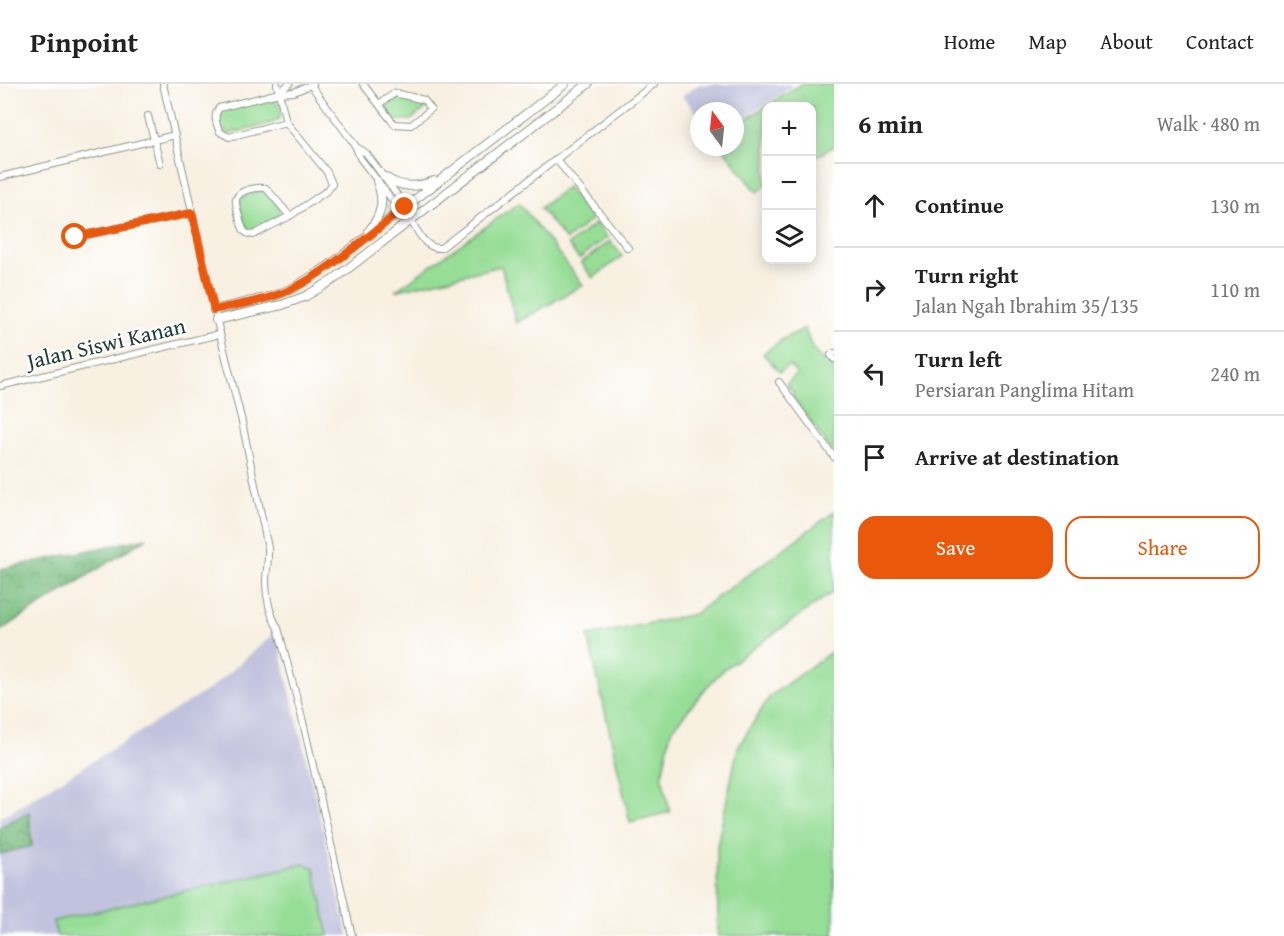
<!DOCTYPE html>
<html lang="en">
<head>
<meta charset="utf-8">
<style>
  :root { --surface:#fff; --page:#f2f2f2; --text:#222; --muted:#767676; --line:#e0e0e0; --accent:#ea580c }
  body { margin:0; font-family:"Gentium Book Plus",serif; background:var(--page); color:var(--text) }
  .controls { position:absolute; right:18px; top:18px; display:grid; overflow:hidden; border-radius:12px; box-shadow:0 3px 15px #0003 }
  .controls button { width:54px; height:54px; display:grid; place-items:center; padding:0; border:0; border-bottom:2px solid var(--line); background:var(--surface); color:var(--text); font:30px sans-serif }
  .compass { position:absolute; left:690px; top:18px; width:54px; height:54px; border-radius:50%; background:var(--surface); box-shadow:0 3px 15px #0003; rotate:345deg }
  .stop { position:absolute; width:18px; height:18px; margin:-14px; border:4px solid #ea580c; border-radius:50%; background:#fff }
  .stop.end { background:#ea580c; border-color:#fff; box-shadow:0 2px 6px #0008 }
  .list { margin:0; padding:0; list-style:none }
  h2 { display:flex; justify-content:space-between; align-items:center; height:78px; margin:0; padding:0 24px; font-size:26px }
  h2 small { font-size:20px; font-weight:400; color:var(--muted) }
  .list li { display:grid; grid-template-columns:39px 1fr auto; gap:18px; align-items:center; box-sizing:border-box; height:84px; padding:0 24px; border-top:2px solid var(--line) }
  .list b { display:block; font-size:22px; white-space:nowrap }
  .list p { margin:0; font-size:20px; white-space:nowrap; color:var(--muted) }
  .list em { font-size:20px; font-style:normal; color:var(--muted) }
  .actions { display:flex; gap:12px; padding:18px 24px }
  .actions a { flex:1; padding:14px 0; border:2px solid var(--accent); border-radius:18px; text-align:center; font-size:21px; color:var(--accent) }
  .actions .main { background:var(--accent); color:#fff }
  .icon { flex:none; width:33px; height:33px; fill:none; stroke:currentColor; stroke-width:2; stroke-linecap:round; stroke-linejoin:round }
  .map { position:relative; flex:none; width:834px; height:852px; overflow:hidden }
  header { display:flex; align-items:center; gap:36px; box-sizing:border-box; height:84px; padding:0 30px; background:var(--surface); border-bottom:2px solid var(--line) }
  header strong { font-size:28px }
  nav { display:flex; gap:33px; margin-inline-start:auto; font-size:21px }
  main { display:flex }
  aside { flex:1; background:var(--surface) }
  .map>svg:first-child { display:block }
  .industrial { fill:#c1c2dd }
  .green { fill:#96dd96; stroke:#5a8d65; stroke-width:1.5 }
  .forest { fill:url(#forest-crowns); stroke:#4c7c5a; stroke-width:1.5 }
  .lines { fill:none; stroke-linecap:round; stroke-linejoin:round }
  .minor-casing { stroke:#8c968a; stroke-width:8 }
  .major-casing { stroke:#8c968a; stroke-width:10 }
  .minor { stroke:#fff; stroke-width:6 }
  .major { stroke:#fff; stroke-width:8 }
  .route { stroke:#ea580c; stroke-width:8 }
  .labels { text-anchor:middle; dominant-baseline:central; stroke-width:5; stroke-linejoin:round; paint-order:stroke }
  .street-label { font-size:22px; fill:#1f3d34; stroke:#fff }
</style>
</head>
<body>
<header>
<strong>Pinpoint</strong>
<nav><a>Home</a><a>Map</a><a>About</a><a>Contact</a></nav>
</header>
<main>
<div class="map">
<svg width="834" height="852" viewBox="0 0 834 852">
  <defs>
    <pattern id="forest-crowns" width="20" height="18" patternUnits="userSpaceOnUse" patternTransform="scale(1.5)"><rect width="20" height="18" fill="#78bc7f"/><path d="M2 6a3 3 0 1 1 6 0M12 15a3 3 0 1 1 6 0" fill="none" stroke="#629a69"/></pattern>
  </defs>
  <rect width="100%" height="100%" fill="#fff"/>
  <filter id="ink" filterUnits="userSpaceOnUse"><feTurbulence type="fractalNoise" baseFrequency=".0167" numOctaves="2"/><feDisplacementMap in="SourceGraphic" scale="12" xChannelSelector="R" yChannelSelector="G"/><feConvolveMatrix kernelMatrix="1 2 1 2 8 2 1 2 1" color-interpolation-filters="sRGB"/></filter>
  <filter id="wash" filterUnits="userSpaceOnUse"><feTurbulence type="fractalNoise" baseFrequency=".008" numOctaves="4" result="noise"/><feDisplacementMap in="SourceGraphic" scale="24" xChannelSelector="R" yChannelSelector="G"/><feGaussianBlur stdDeviation="1.35" result="paint"/><feColorMatrix in="noise" values="0 0 0 0 0 0 0 0 0 0 0 0 0 0 0 0 0 1.4 0 .05"/><feComposite in="paint" operator="in"/></filter>
  <g filter="url(#wash)">
    <rect width="100%" height="100%" fill="#f8f0e1"/>
    <g class="industrial">
      <path d="M699 0H790L792 3 735 39V27H699V32L682 12Z"/>
      <path d="M276 548 348 852H0V734L211 604Z"/>
    </g>
    <g class="green">
      <path d="M802 0H834V62L812 75V22H766V102L757 108 722 63H735V42Z"/>
      <path d="M268 14C279 16 282 24 280 34L275 38 229 50 221 45C219 38 216 32 222 26Z"/>
      <path d="M395 14 421 18 425 25 411 36H396L388 27 387 22Z"/>
      <path d="M567 103 592 135 566 156 540 124Z"/>
      <path d="M264 106 280 125C278 138 261 144 250 147L247 145C238 115 231 114 264 106Z"/>
      <path d="M519 119 583 201 516 239 501 182 395 207Z"/>
      <path d="M596 139 607 153 579 175 568 161Z"/>
      <path d="M610 157 622 172 593 194 581 179Z"/>
      <path d="M805 244C808 254 812 268 822 275 827 278 830 278 834 284V370L792 312 794 310 786 300 797 290 789 281 780 288 763 270 783 255Z"/>
      <path d="M834 428V507L724 585 706 604 671 647 662 692 670 728 630 738 588 552 694 530Z"/>
      <path d="M834 566V852H718L717 762 738 663 770 612Z"/>
      <path d="M305 780 314 784 329 852H57L53 837Z"/>
    </g>
    <g class="forest">
      <path d="M147 454 0 547V485Z"/>
      <path d="M29 728 32 762 0 770V743Z"/>
    </g>
  </g>
  <g filter="url(#ink)">
    <g class="lines">
      <defs>
        <g id="minor">
          <path d="M163 0 220 250 242 338 268 464C269 476 266 486 266 498 266 513 270 531 278 544L303 638 352 852"/>
          <path d="M277 0 286 38 327 88 332 100 328 106 290 132 253 151C250 150 247 150 245 148 241 144 235 119 236 115 239 105 258 103 266 104L290 132"/>
          <path d="M310 0 355 61 360 74 409 138"/>
          <path d="M363 0 394 40 411 41 431 25 424 16 395 9 379 20"/>
          <path d="M279 8 289 0"/>
          <path d="M148 32 160 80"/>
          <path d="M286 38 229 53 220 48C216 40 213 32 219 24L279 9 294 8 313 0"/>
          <path d="M355 62 366 69 414 134"/>
          <path d="M556 75 628 164"/>
          <path d="M0 93 175 51"/>
          <path d="M411 137C419 149 425 165 441 164L654 0"/>
          <path d="M75 153 192 129"/>
          <path d="M834 269 831 271 834 275"/>
          <path d="M779 298 834 373"/>
          <path d="M0 302 220 250"/>
        </g>
        <g id="major">
          <path d="M385 93C401 104 416 104 434 97"/>
          <path d="M369 147C382 130 385 117 377 97"/>
          <path d="M214 226 277 211 295 203 330 181 565 0"/>
          <path d="M216 236 282 221 306 212 333 196 588 0"/>
        </g>
      </defs>
      <use href="#minor" class="minor-casing"/>
      <use href="#major" class="major-casing"/>
      <use href="#minor" class="minor"/>
      <use href="#major" class="major"/>
    </g>
  </g>
  <g class="lines" filter="url(#ink)">
    <path class="route" d="M75 153 192 129 214 226C235 221 257 218 277 211 316 198 372 149 405 123"/>
  </g>
  <g class="labels">
    <g class="street-label">
      <text transform="translate(106 259) rotate(-13)">Jalan Siswi Kanan</text>
    </g>
  </g>
</svg>
<div class="controls">
<button>+</button>
<button>−</button>
<button><svg class="icon" aria-label="layers" viewBox="0 0 24 24"><path d="M12 4l9 5-9 5-9-5zM3 14l9 5 9-5"/></svg></button>
</div>
<svg class="compass" viewBox="-18 -18 36 36"><path d="M0-13l5 13h-10z" fill="#e53935"/><path d="M0 13l5-13h-10z" fill="#767676"/></svg>
<div class="stop" style="left:75px;top:153px"></div>
<div class="stop end" style="left:405px;top:123px"></div>
</div>
<aside>
<h2>6 min<small>Walk · 480 m</small></h2>
<ul class="list">
<li><svg class="icon" aria-label="ahead" viewBox="0 0 24 24"><path d="M12 20V5M6 11l6-6 6 6"/></svg><div><b>Continue</b></div><em>130 m</em></li>
<li><svg class="icon" aria-label="right" viewBox="0 0 24 24"><path d="M7 20v-9h11M14 6l5 5-5 5"/></svg><div><b>Turn right</b><p>Jalan Ngah Ibrahim 35/135</p></div><em>110 m</em></li>
<li><svg class="icon" aria-label="left" viewBox="0 0 24 24"><path d="M17 20v-9H6M10 6l-5 5 5 5"/></svg><div><b>Turn left</b><p>Persiaran Panglima Hitam</p></div><em>240 m</em></li>
<li><svg class="icon" aria-label="arrive" viewBox="0 0 24 24"><path d="M6 21V4h12l-3 4 3 4H6"/></svg><div><b>Arrive at destination</b></div></li>
</ul>
<div class="actions"><a class="main">Save</a><a>Share</a></div>
</aside>
</main>
</body>
</html>
